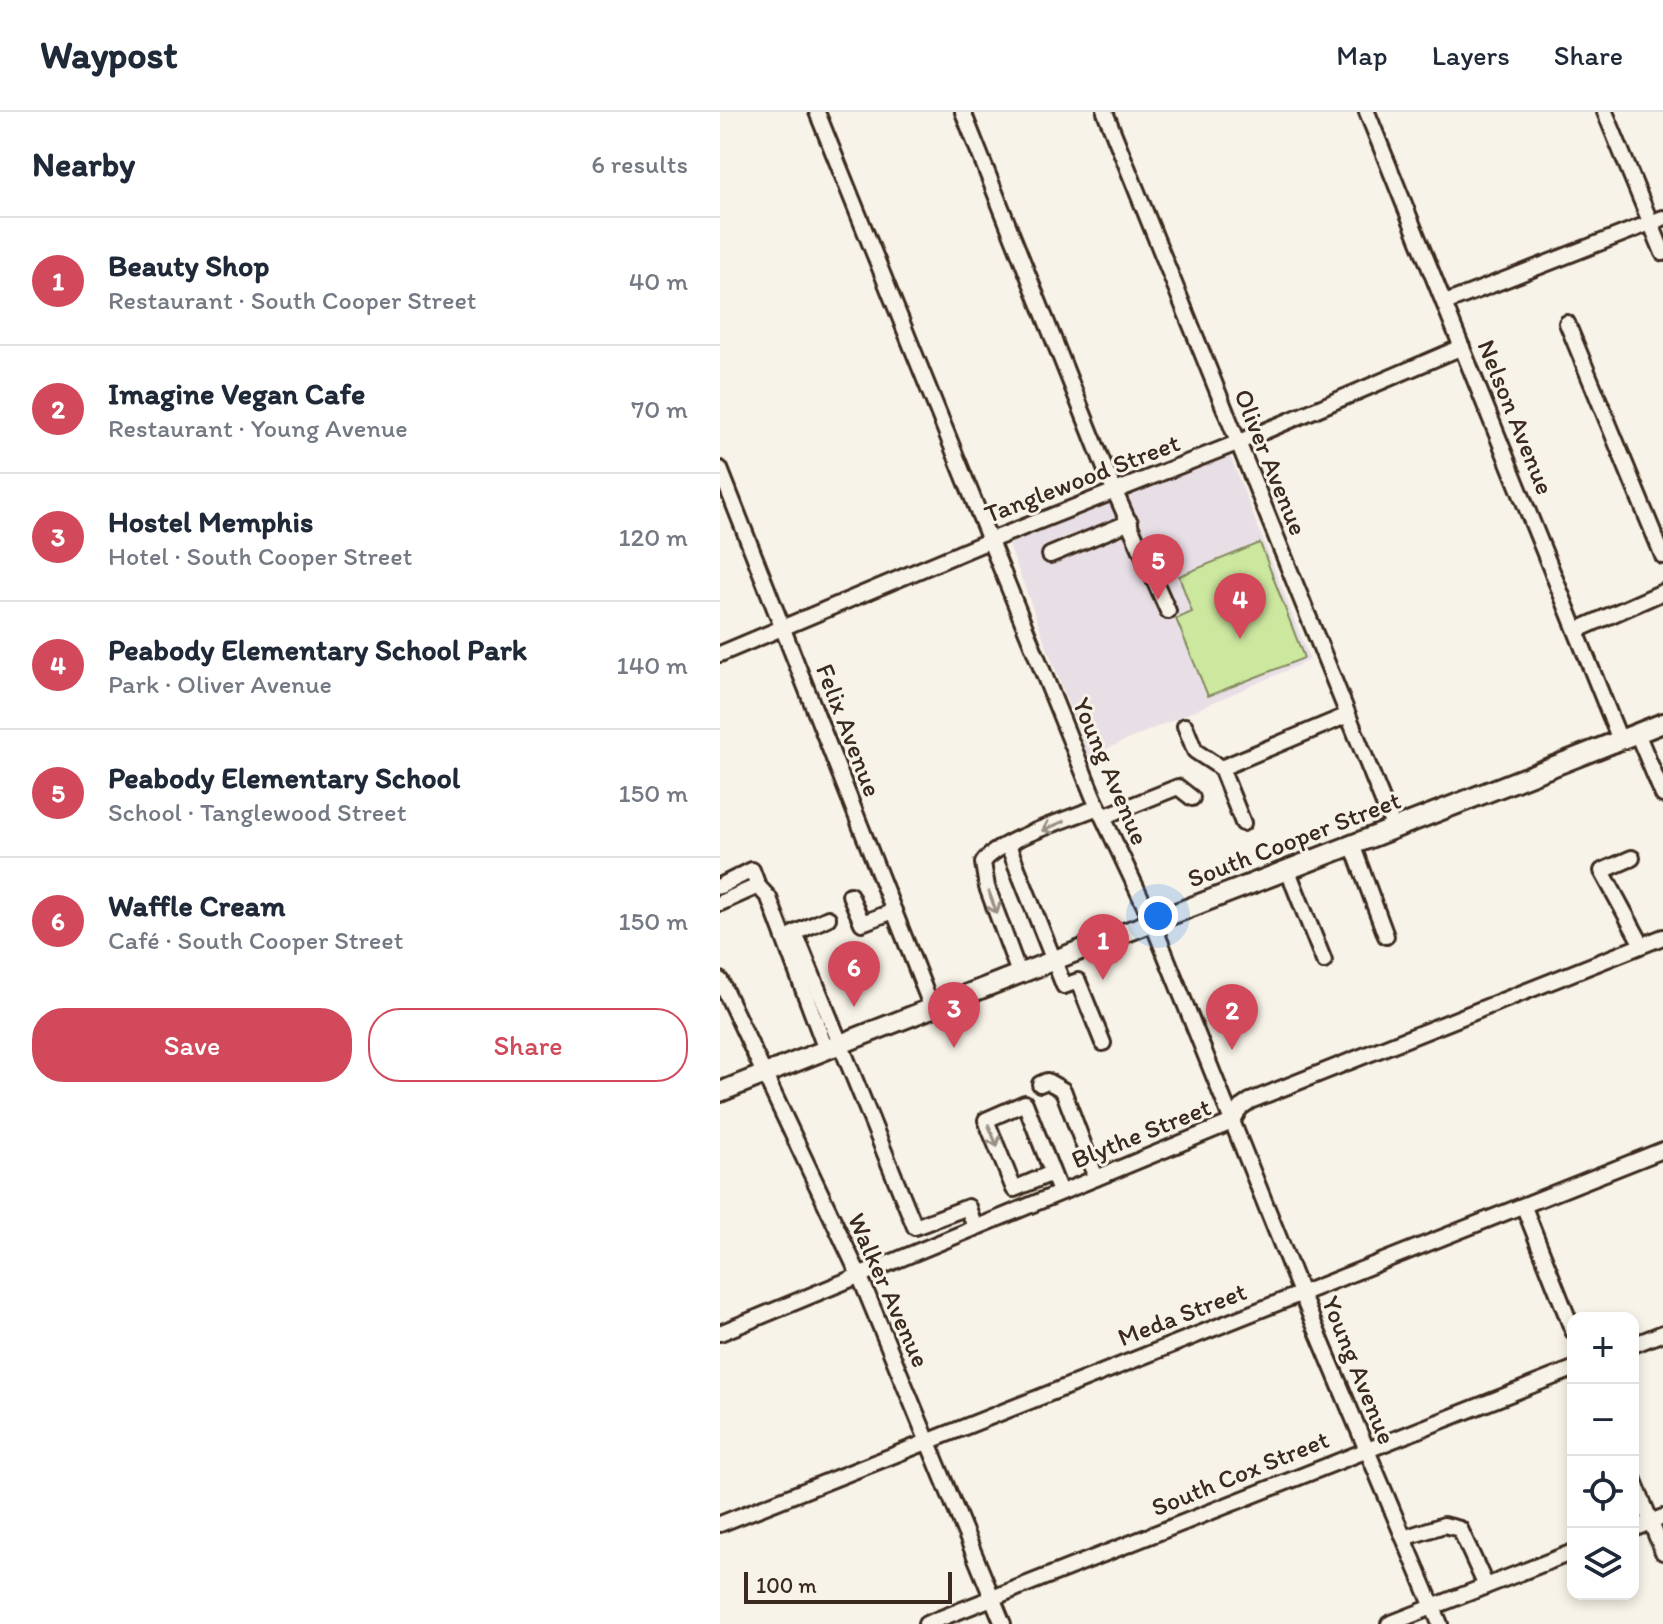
<!DOCTYPE html>
<html lang="en">
<head>
<meta charset="utf-8">
<style>
  :root { --surface:#fff; --page:#f2f2f3; --text:#1f2937; --muted:#747a83; --line:#e0e1e3; --accent:#d1495b }
  body { margin:0; font-family:Itim,sans-serif; background:var(--page); color:var(--text) }
  .controls { position:absolute; right:24px; bottom:24px; display:grid; overflow:hidden; border-radius:16px; box-shadow:0 4px 12px #0003 }
  .controls button { width:72px; height:72px; display:grid; place-items:center; padding:0; border:0; border-bottom:2px solid var(--line); background:var(--surface); color:var(--text); font:40px sans-serif }
  .scale { position:absolute; left:24px; bottom:20px; width:208px; box-sizing:border-box; padding-left:8px; border:4px solid #3b2a1e; border-top:0; font-size:22px; line-height:28px; white-space:nowrap; color:#3b2a1e; -webkit-text-stroke:6px #f7f3e8; paint-order:stroke }
  .you { position:absolute; left:438px; top:804px; width:28px; height:28px; margin:-20px; border:6px solid #fff; border-radius:50%; background:#1a73e8; box-shadow:0 0 0 12px #1a73e833 }
  .badge { display:grid; place-items:center; width:52px; height:52px; border-radius:50%; background:var(--accent); color:#fff; font-size:26px; font-weight:700 }
  .pin { position:absolute; translate:-50% -66px; filter:drop-shadow(0 2px 4px #0008) }
  .pin::after { content:''; position:absolute; top:42px; width:28px; height:24px; background:inherit; clip-path:polygon(0 0,100% 0,50% 100%) }
  .list { margin:0; padding:0; list-style:none }
  h2 { display:flex; justify-content:space-between; align-items:center; height:104px; margin:0; padding:0 32px; font-size:34px }
  h2 small { font-size:26px; font-weight:400; color:var(--muted) }
  .list li { display:grid; grid-template-columns:52px 1fr auto; gap:24px; align-items:center; box-sizing:border-box; height:128px; padding:0 32px; border-top:2px solid var(--line) }
  .list b { display:block; font-size:30px; white-space:nowrap }
  .list p { margin:0; font-size:26px; white-space:nowrap; color:var(--muted) }
  .list em { font-size:26px; font-style:normal; color:var(--muted) }
  .actions { display:flex; gap:16px; padding:24px 32px }
  .actions a { flex:1; padding:18px 0; border:2px solid var(--accent); border-radius:32px; text-align:center; font-size:28px; color:var(--accent) }
  .actions .main { background:var(--accent); color:#fff }
  .icon { flex:none; width:44px; height:44px; fill:none; stroke:currentColor; stroke-width:2; stroke-linecap:round; stroke-linejoin:round }
  .map { position:relative; flex:none; width:943px; height:1512px; overflow:hidden }
  header { display:flex; align-items:center; gap:48px; box-sizing:border-box; height:112px; padding:0 40px; background:var(--surface); border-bottom:2px solid var(--line) }
  header strong { font-size:38px }
  nav { display:flex; gap:44px; margin-inline-start:auto; font-size:28px }
  main { display:flex }
  aside { flex:1; background:var(--surface) }
  .map>svg:first-child { display:block }
  .built { fill:#e8dfe6 }
  .green { fill:#cce89f; stroke:#84895e; stroke-width:2 }
  .lines { fill:none; stroke-linecap:round; stroke-linejoin:round }
  .minor-casing { stroke:#3b2a1e; stroke-width:20 }
  .major-casing { stroke:#3b2a1e; stroke-width:24 }
  .minor { stroke:#f7f3e8; stroke-width:14 }
  .major { stroke:#f7f3e8; stroke-width:18 }
  .oneway { stroke:#998e83 }
  .labels { text-anchor:middle; dominant-baseline:central; stroke-width:6; stroke-linejoin:round; paint-order:stroke }
  .street-label { font-size:26px; fill:#3b2a1e; stroke:#f7f3e8 }
</style>
</head>
<body>
<header>
<strong>Waypost</strong>
<nav><a>Map</a><a>Layers</a><a>Share</a></nav>
</header>
<main>
<aside>
<h2>Nearby<small>6 results</small></h2>
<ul class="list">
<li><span class="badge">1</span><div><b>Beauty Shop</b><p>Restaurant · South Cooper Street</p></div><em>40 m</em></li>
<li><span class="badge">2</span><div><b>Imagine Vegan Cafe</b><p>Restaurant · Young Avenue</p></div><em>70 m</em></li>
<li><span class="badge">3</span><div><b>Hostel Memphis</b><p>Hotel · South Cooper Street</p></div><em>120 m</em></li>
<li><span class="badge">4</span><div><b>Peabody Elementary School Park</b><p>Park · Oliver Avenue</p></div><em>140 m</em></li>
<li><span class="badge">5</span><div><b>Peabody Elementary School</b><p>School · Tanglewood Street</p></div><em>150 m</em></li>
<li><span class="badge">6</span><div><b>Waffle Cream</b><p>Café · South Cooper Street</p></div><em>150 m</em></li>
</ul>
<div class="actions"><a class="main">Save</a><a>Share</a></div>
</aside>
<div class="map">
<svg width="943" height="1512" viewBox="0 0 943 1512">
  <rect width="100%" height="100%" fill="#f7f3e8"/>
  <filter id="ink" filterUnits="userSpaceOnUse"><feTurbulence type="fractalNoise" baseFrequency=".0125" numOctaves="2"/><feDisplacementMap in="SourceGraphic" scale="16" xChannelSelector="R" yChannelSelector="G"/><feConvolveMatrix kernelMatrix="1 2 1 2 8 2 1 2 1" color-interpolation-filters="sRGB"/></filter>
  <g filter="url(#ink)">
    <path class="built" d="M509 341 590 548 368 645 287 428Z"/>
    <path class="green" d="M540 431 584 546 488 584 456 507 472 500 459 464Z"/>
    <g class="lines">
      <defs>
        <g id="minor">
          <path d="M97 0 373 684 431 807 581 1181 720 1512"/>
          <path d="M243 0 388 364 448 499"/>
          <path d="M385 0 674 717"/>
          <path d="M647 0 900 628"/>
          <path d="M885 0 943 141"/>
          <path d="M725 191 943 106"/>
          <path d="M847 211 943 444"/>
          <path d="M0 357 212 896"/>
          <path d="M330 443 410 410"/>
          <path d="M857 518 943 480"/>
          <path d="M0 542 271 428 517 331 742 235"/>
          <path d="M465 614 475 639 501 656"/>
          <path d="M917 621 943 683"/>
          <path d="M383 705 458 675 472 686"/>
          <path d="M523 711 501 656 628 603"/>
          <path d="M288 733 344 874 358 869 383 931"/>
          <path d="M633 735 666 824"/>
          <path d="M912 746 882 759 922 833"/>
          <path d="M568 759 604 849"/>
          <path d="M0 774 32 758 38 774 0 791"/>
          <path d="M38 774 49 786 106 938"/>
          <path d="M130 783 142 811 174 799"/>
          <path d="M108 806 75 821 195 1115 248 1095 255 1116"/>
          <path d="M299 861 267 775 263 751C276 729 352 706 378 695"/>
          <path d="M0 868 140 1165 283 1512"/>
          <path d="M320 972 327 969 343 978 376 1066"/>
          <path d="M332 1061 294 1077 266 1008 305 991 340 1080"/>
          <path d="M804 1095 853 1219"/>
          <path d="M0 1221 512 1010 520 996 530 989 943 825"/>
          <path d="M913 1233 943 1221"/>
          <path d="M913 1366 943 1440"/>
          <path d="M0 1412 943 1038"/>
          <path d="M913 1417 943 1405"/>
          <path d="M684 1426 724 1413 740 1417 766 1474"/>
          <path d="M206 1512 853 1257"/>
          <path d="M669 1512 853 1440"/>
        </g>
        <path id="major" d="M0 980C313 854 629 736 943 611"/>
      </defs>
      <use href="#minor" class="minor-casing"/>
      <use href="#major" class="major-casing"/>
      <use href="#minor" class="minor"/>
      <use href="#major" class="major"/>
    </g>
    <defs><path id="oneway-shaft" d="M-6 0H5M1.5-3L5.5 0L1.5 3" fill="none" stroke-width="1.6" stroke-linecap="round" stroke-linejoin="round" transform="scale(2)"/></defs>
    <g class="oneway">
      <use href="#oneway-shaft" transform="translate(333 714) rotate(157)"/>
      <use href="#oneway-shaft" transform="translate(273 791) rotate(70)"/>
      <use href="#oneway-shaft" transform="translate(273 1024) rotate(68)"/>
    </g>
  </g>
  <g class="labels">
    <g class="street-label">
      <text transform="translate(796 305) rotate(68)">Nelson Avenue</text>
      <text transform="translate(551 350) rotate(68)">Oliver Avenue</text>
      <text transform="translate(362 366) rotate(-21)">Tanglewood Street</text>
      <text transform="translate(129 618) rotate(69)">Felix Avenue</text>
      <text transform="translate(391 659) rotate(67)">Young Avenue</text>
      <text transform="translate(574 727) rotate(-21)">South Cooper Street</text>
      <text transform="translate(421 1021) rotate(-22)">Blythe Street</text>
      <text transform="translate(169 1178) rotate(66)">Walker Avenue</text>
      <text transform="translate(462 1202) rotate(-21)">Meda Street</text>
      <text transform="translate(639 1258) rotate(68)">Young Avenue</text>
      <text transform="translate(520 1361) rotate(-22)">South Cox Street</text>
    </g>
  </g>
</svg>
<div class="controls">
<button>+</button>
<button>−</button>
<button><svg class="icon" aria-label="locate" viewBox="0 0 24 24"><circle cx="12" cy="12" r="6"/><path d="M12 2v4M12 18v4M2 12h4M18 12h4"/></svg></button>
<button><svg class="icon" aria-label="layers" viewBox="0 0 24 24"><path d="M12 4l9 5-9 5-9-5zM3 14l9 5 9-5"/></svg></button>
</div>
<div class="scale">100 m</div>
<div class="you"></div>
<div class="pin badge" style="left:383px;top:868px">1</div>
<div class="pin badge" style="left:512px;top:938px">2</div>
<div class="pin badge" style="left:234px;top:936px">3</div>
<div class="pin badge" style="left:520px;top:527px">4</div>
<div class="pin badge" style="left:438px;top:488px">5</div>
<div class="pin badge" style="left:134px;top:895px">6</div>
</div>
</main>
</body>
</html>
